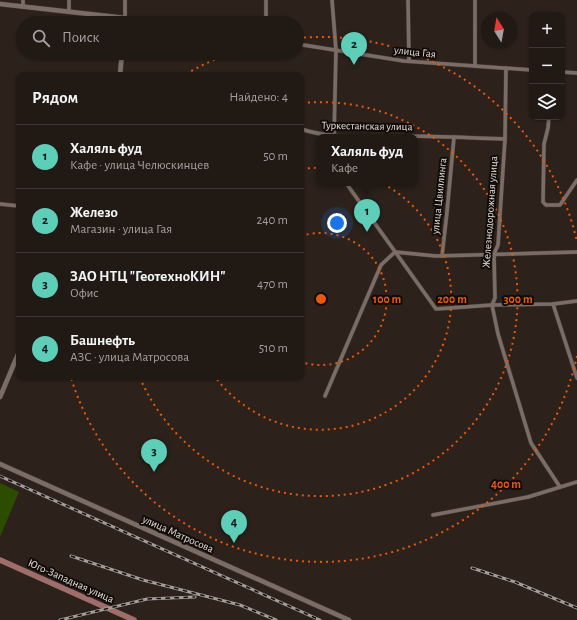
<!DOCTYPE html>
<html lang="ru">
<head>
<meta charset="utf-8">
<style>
  :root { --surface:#211914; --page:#2d2622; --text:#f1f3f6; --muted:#a2a0a0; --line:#3e3834; --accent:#5eceb8 }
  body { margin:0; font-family:"Alegreya Sans",sans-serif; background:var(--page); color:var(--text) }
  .controls { position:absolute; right:12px; top:12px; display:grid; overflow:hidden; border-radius:8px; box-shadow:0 1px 3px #0004 }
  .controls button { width:36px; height:36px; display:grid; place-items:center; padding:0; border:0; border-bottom:1px solid var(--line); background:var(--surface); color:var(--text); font:20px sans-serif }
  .compass { position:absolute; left:481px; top:12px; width:36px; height:36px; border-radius:50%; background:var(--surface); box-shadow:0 1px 3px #0004; rotate:349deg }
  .you { position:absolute; left:337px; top:223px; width:14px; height:14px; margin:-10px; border:3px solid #fff; border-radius:50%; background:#1a73e8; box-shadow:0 0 0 6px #1a73e833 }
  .badge { display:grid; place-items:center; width:26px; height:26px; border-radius:50%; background:var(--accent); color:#111; font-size:13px; font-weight:700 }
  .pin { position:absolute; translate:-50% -33px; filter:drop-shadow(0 1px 2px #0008) }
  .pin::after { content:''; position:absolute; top:21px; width:14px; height:12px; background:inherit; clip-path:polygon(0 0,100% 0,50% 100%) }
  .popup { position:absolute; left:316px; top:134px; width:102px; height:52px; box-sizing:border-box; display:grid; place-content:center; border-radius:8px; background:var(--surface); filter:drop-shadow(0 1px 3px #0005); font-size:13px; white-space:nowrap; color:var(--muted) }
  .popup b { font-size:15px; color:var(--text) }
  .popup::after { content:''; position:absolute; left:50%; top:100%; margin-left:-8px; border:8px solid transparent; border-top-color:var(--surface) }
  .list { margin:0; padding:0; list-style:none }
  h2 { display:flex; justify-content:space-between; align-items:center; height:52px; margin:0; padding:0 16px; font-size:17px }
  h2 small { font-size:13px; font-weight:400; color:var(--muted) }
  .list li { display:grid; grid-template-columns:26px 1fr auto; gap:12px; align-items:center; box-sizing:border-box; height:64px; padding:0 16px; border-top:1px solid var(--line) }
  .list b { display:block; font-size:15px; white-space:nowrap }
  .list p { margin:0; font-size:13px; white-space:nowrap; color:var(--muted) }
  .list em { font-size:13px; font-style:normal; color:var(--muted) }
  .icon { flex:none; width:22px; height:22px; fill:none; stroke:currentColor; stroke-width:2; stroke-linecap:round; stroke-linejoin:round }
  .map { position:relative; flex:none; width:577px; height:620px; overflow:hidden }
  .search { position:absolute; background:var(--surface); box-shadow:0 1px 3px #0004; left:16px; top:16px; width:288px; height:44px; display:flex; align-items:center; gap:10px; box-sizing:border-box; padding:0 14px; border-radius:22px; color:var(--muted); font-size:15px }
  .panel { position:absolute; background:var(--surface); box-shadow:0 1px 3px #0004; left:16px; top:72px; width:288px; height:308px; border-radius:8px }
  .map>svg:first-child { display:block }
  .green { fill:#2c4c00 }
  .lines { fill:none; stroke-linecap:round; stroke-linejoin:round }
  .minor-casing { stroke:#463d39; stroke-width:4.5 }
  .tertiary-casing { stroke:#463d39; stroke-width:5.5 }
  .primary-casing { stroke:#463d39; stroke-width:6 }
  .minor { stroke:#7b6d66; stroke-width:3.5 }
  .tertiary { stroke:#7b6d66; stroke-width:4.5 }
  .primary { stroke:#a06e6a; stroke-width:5.5 }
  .rail-casing { stroke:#a59c97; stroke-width:3 }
  .rail { stroke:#110c09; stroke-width:1.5; stroke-dasharray:4.5; stroke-linecap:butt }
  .ring { fill:none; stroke:#e8590c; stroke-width:2; stroke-dasharray:2 4 }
  .labels { text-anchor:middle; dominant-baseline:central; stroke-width:4; stroke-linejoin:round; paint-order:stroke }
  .street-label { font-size:11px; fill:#e5ddd9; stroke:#110c09 }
  .centre { fill:#e8590c; stroke:#110c09; stroke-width:2 }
  .ring-label { font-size:12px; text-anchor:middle; font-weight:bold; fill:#e8590c; stroke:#110c09; stroke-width:4; stroke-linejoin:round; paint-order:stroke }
</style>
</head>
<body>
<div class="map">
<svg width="577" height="620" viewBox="0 0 577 620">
  <rect width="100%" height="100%" fill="#2c211b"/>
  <path class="green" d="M0 483 19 492 0 537Z"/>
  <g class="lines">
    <defs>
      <g id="minor">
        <path d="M125 0V18L156 23"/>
        <path d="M332 0 336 50 334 137"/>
        <path d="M408 0 409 61"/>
        <path d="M23 7V0"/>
        <path d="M69 12V0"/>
        <path d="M266 23V0"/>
        <path d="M297 44 404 61 532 70"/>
        <path d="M475 66V0"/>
        <path d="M506 68 505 139 498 245 494 254 495 298 492 305 498 334 531 443 560 487"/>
        <path d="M562 72 577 73"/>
        <path d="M549 117 548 128 544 144 543 202 546 205H560L577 180"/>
        <path d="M301 129C334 140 370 135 404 136 437 136 471 138 505 139"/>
        <path d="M346 183 436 309 492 305 553 304 577 301"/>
        <path d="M0 204 19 206"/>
        <path d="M442 256 447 212 454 137"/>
        <path d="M553 304 577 378"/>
        <path d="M325 396 381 265 395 252 436 256 577 252"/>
        <path d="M433 515 528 497 577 482"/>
      </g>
      <g id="tertiary">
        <path d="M0 4 125 18V23"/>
        <path d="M120 75 122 53"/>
        <path d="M0 397 19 352"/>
        <path d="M0 464 349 620"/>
      </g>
      <path id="primary" d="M0 560 134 620"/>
    </defs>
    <use href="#minor" class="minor-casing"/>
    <use href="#tertiary" class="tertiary-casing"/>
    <use href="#primary" class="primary-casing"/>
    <use href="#minor" class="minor"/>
    <use href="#tertiary" class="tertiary"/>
    <use href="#primary" class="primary"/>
    <defs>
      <g id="rail">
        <path d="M0 476 320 620"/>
        <path d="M71 556 143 580 240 605 276 620"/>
        <path d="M472 568 515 582 577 608"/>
        <path d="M60 620 147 599 195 597"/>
      </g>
    </defs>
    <use href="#rail" class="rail-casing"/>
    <use href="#rail" class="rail"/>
  </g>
  <g class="ring">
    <path d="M301 236A66 66 0 1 1 301 362"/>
    <path d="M302 169A131 131 0 1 1 216 378"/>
    <path d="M302 103A197 197 0 1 1 140 378"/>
    <path d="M577 356A262 262 0 0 1 71 378M186 74A262 262 0 0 1 229 54M298 38A262 262 0 0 1 577 242"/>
  </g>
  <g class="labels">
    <g class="street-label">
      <text transform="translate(415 52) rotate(6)">улица Гая</text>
      <text transform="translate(367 126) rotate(1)">Туркестанская улица</text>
      <text transform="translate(439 196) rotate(-84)">улица Цвиллинга</text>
      <text transform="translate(490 212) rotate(-86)">Железнодорожная улица</text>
      <text transform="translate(178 534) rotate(24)">улица Матросова</text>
      <text transform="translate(71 581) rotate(24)">Юго-Западная улица</text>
    </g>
  </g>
  <circle cx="321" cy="299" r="6" class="centre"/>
  <g class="ring-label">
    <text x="387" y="303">100 m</text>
    <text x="452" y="303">200 m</text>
    <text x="518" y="303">300 m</text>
    <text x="506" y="488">400 m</text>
  </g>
</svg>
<div class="controls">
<button>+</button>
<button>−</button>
<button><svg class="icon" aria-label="layers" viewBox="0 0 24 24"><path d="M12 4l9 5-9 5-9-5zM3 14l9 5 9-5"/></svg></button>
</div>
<svg class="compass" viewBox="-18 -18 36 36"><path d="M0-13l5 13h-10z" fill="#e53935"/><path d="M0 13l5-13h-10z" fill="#a2a0a0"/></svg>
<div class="you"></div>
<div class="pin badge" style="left:367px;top:232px">1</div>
<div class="popup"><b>Халяль фуд</b>Кафе</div>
<div class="pin badge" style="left:354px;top:65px">2</div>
<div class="pin badge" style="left:154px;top:472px">3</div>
<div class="pin badge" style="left:234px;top:543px">4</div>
<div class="search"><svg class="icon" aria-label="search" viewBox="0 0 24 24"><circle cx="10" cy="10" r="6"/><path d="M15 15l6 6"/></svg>Поиск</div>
<section class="panel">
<h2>Рядом<small>Найдено: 4</small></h2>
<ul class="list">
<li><span class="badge">1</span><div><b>Халяль фуд</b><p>Кафе · улица Челюскинцев</p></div><em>50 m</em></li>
<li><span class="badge">2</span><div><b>Железо</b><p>Магазин · улица Гая</p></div><em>240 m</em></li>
<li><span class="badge">3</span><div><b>ЗАО НТЦ &quot;ГеотехноКИН&quot;</b><p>Офис</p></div><em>470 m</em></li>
<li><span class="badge">4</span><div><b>Башнефть</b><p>АЗС · улица Матросова</p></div><em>510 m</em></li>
</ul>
</section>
</div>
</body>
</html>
